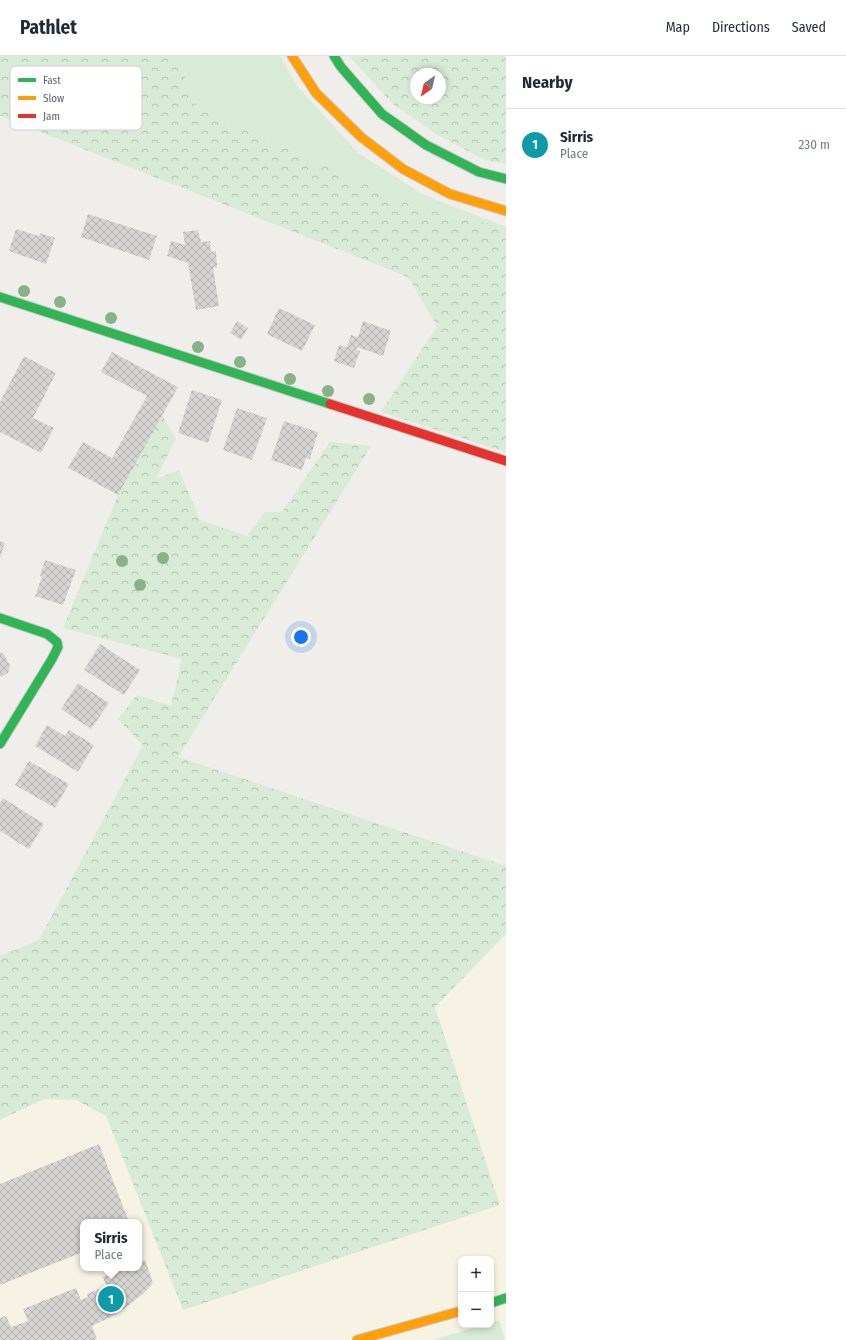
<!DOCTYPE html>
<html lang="en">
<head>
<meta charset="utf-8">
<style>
  :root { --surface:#fff; --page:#f6f6f7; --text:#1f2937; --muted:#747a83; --line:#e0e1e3; --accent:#db2777 }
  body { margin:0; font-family:"Fira Sans Condensed",sans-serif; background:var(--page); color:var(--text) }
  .controls { position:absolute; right:12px; bottom:12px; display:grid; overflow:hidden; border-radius:8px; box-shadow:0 2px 6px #0003 }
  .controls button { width:36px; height:36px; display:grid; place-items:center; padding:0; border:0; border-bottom:1px solid var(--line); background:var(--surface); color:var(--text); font:20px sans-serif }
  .compass { position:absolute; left:410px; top:12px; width:36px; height:36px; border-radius:50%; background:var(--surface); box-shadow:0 2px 6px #0003; rotate:214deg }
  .you { position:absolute; left:301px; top:581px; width:14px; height:14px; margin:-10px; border:3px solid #fff; border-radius:50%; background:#1a73e8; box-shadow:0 0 0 6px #1a73e833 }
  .badge { display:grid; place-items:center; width:26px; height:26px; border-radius:50%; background:var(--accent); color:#fff; font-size:13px; font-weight:700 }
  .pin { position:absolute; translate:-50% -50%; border:2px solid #fff; box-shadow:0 1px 4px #0006 }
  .popup { position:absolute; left:80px; top:1163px; width:62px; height:52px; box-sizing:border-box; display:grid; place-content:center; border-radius:8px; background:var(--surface); filter:drop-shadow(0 1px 3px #0005); font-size:13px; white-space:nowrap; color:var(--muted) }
  .popup b { font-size:15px; color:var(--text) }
  .popup::after { content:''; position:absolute; left:50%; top:100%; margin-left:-8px; border:8px solid transparent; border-top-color:var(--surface) }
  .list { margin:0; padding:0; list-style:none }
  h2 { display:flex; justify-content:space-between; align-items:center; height:52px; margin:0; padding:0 16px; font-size:17px }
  h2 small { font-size:13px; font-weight:400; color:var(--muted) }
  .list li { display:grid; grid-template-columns:26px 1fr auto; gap:12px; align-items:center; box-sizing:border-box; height:72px; padding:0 16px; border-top:1px solid var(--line) }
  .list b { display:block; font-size:15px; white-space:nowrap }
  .list p { margin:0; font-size:13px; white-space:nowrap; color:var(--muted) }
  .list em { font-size:13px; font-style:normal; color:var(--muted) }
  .map { position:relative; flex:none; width:506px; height:1284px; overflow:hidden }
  header { display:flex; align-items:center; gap:24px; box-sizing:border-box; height:56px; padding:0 20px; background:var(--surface); border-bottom:1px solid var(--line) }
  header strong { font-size:19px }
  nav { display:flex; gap:22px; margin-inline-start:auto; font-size:14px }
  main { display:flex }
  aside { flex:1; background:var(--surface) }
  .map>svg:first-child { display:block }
  .commercial { fill:#f7f3e4; fill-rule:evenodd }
  .green { fill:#d8ebd6 }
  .forest { fill:url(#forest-crowns); fill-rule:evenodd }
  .building { fill:url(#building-cross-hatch) }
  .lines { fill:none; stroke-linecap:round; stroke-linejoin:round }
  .fast-casing { stroke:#cacacb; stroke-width:11 }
  .slow-casing { stroke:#cacacb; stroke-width:11 }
  .jam-casing { stroke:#cacacb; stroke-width:11 }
  .fast { stroke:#30b455; stroke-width:9 }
  .slow { stroke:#ff9f0a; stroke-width:9 }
  .jam { stroke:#e5322d; stroke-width:9 }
  .tree { fill:#88b388 }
  .key { fill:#fff; stroke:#cfd0d2; stroke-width:1 }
  .key-label { font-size:11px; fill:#5f6368 }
</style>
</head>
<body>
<header>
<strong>Pathlet</strong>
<nav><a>Map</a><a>Directions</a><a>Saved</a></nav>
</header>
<main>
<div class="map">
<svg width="506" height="1284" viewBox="0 0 506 1284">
  <defs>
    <pattern id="forest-crowns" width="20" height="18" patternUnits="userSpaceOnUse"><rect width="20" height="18" fill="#d8ebd6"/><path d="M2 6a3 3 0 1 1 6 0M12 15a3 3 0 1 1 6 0" fill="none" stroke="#b2c2b1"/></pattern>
    <pattern id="building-cross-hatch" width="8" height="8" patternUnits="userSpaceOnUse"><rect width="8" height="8" fill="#d6d5d3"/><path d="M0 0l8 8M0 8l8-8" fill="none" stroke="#b1b0af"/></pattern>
  </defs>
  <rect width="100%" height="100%" fill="#efeeea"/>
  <path class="commercial" d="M506 830V1284H0V991ZM83 1166H139V1212H83ZM461 1203H491V1269H461Z"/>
  <g class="green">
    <path d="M165 0H280L297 30 358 97 424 139 506 171 415 151 198 53 184 19Z"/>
    <path d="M499 1264 505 1284H432L483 1269H491V1267Z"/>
  </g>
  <g class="forest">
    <path d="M0 0H165L184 19 198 53 415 151 506 171V396L381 356 437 270 408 221 0 60Z"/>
    <path d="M349 0H506V108L485 104 436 78 393 48ZM416 18H440V42H416Z"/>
    <path d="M162 359 176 383 156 423 179 414 200 464 247 480 265 456H282L330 386 371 390 178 701 506 810V878L435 951 500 1149 183 1254 106 1060 76 1044 44 1043 0 1064V900L39 884 143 689 118 663 137 639 171 650 182 603 63 572 118 439Z"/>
  </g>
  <g class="building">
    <path d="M88 158 157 180 149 204 81 181Z"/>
    <path d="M16 173 39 180 40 177 55 182 46 208 9 195Z"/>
    <path d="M198 174 201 186 210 185 211 196 216 195 217 212 213 211 219 250 196 254 188 207 167 200 171 185 185 189 183 176Z"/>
    <path d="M279 252 315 269 302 295 267 278Z"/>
    <path d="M237 265 248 272 241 284 230 277Z"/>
    <path d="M363 265 391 275 383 300 357 291 356 294 360 295 354 312 334 305 339 289 347 291 351 279 358 281Z"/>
    <path d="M112 296 178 331 118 439 68 412 83 386 112 402 147 340 101 316Z"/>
    <path d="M24 300 56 317 33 362 54 372 41 397 0 376V346Z"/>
    <path d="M192 334 222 344 208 387 178 377Z"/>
    <path d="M237 352 267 362 252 404 223 394Z"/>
    <path d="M284 365 318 376 310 403 306 402 302 414 271 404Z"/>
    <path d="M0 485 5 487 0 502Z"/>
    <path d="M45 504 76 514 63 549 35 540 42 521 40 520Z"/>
    <path d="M100 588 140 614 124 639 84 614Z"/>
    <path d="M0 596 4 598 10 610 8 617 0 621Z"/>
    <path d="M78 627 109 647 91 673 61 653Z"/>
    <path d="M47 669 65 680 69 674 94 689 78 716 35 690Z"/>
    <path d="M29 705 69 728 55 752 15 729Z"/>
    <path d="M3 742 44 768 29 793 0 775V747Z"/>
    <path d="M99 1088 129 1166H83V1196L0 1229V1128Z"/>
    <path d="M145 1204 153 1227 144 1237 129 1249 111 1261 92 1270 97 1284H0V1262L6 1260 11 1271 28 1265 23 1253 76 1232 81 1244 88 1241 87 1238 99 1233 101 1236 108 1234 103 1221 126 1212H139V1207Z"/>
  </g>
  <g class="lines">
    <defs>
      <g id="fast">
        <path d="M334 0 341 11 382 58 426 89 479 116 506 123"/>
        <path d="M0 241 330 348"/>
        <path d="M0 562 47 578 57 586 58 591 52 603 0 688"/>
        <path d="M491 1247 506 1242"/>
      </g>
      <g id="slow">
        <path d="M292 0 316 37 361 81 403 113 450 138 506 155"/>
        <path d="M357 1284 461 1255"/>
      </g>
      <path id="jam" d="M330 348 506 405"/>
    </defs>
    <use href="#fast" class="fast-casing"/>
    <use href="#slow" class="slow-casing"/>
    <use href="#jam" class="jam-casing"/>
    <use href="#fast" class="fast"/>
    <use href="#slow" class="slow"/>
    <use href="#jam" class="jam"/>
  </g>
  <g class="tree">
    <circle cx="24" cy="235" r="6"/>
    <circle cx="60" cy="246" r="6"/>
    <circle cx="111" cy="262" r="6"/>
    <circle cx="198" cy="291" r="6"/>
    <circle cx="240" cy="306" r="6"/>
    <circle cx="290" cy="323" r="6"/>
    <circle cx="328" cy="335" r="6"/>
    <circle cx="369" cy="343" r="6"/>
    <circle cx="163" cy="502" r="6"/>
    <circle cx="122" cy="505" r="6"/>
    <circle cx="140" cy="529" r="6"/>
  </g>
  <rect x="10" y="10" width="132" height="64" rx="6" class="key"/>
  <rect x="18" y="22" width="18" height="4" fill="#30b455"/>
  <rect x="18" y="40" width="18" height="4" fill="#ff9f0a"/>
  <rect x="18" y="58" width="18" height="4" fill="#e5322d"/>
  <g class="key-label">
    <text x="43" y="28">Fast</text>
    <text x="43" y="46">Slow</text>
    <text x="43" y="64">Jam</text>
  </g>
</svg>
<div class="controls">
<button>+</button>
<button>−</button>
</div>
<svg class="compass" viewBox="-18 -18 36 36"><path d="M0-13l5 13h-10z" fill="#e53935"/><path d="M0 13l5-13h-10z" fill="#747a83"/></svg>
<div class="you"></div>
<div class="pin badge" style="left:111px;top:1243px;background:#0f9aa8">1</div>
<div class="popup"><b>Sirris</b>Place</div>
</div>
<aside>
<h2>Nearby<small></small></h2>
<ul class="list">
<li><span class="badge" style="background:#0f9aa8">1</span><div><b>Sirris</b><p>Place</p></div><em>230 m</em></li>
</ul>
</aside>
</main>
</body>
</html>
